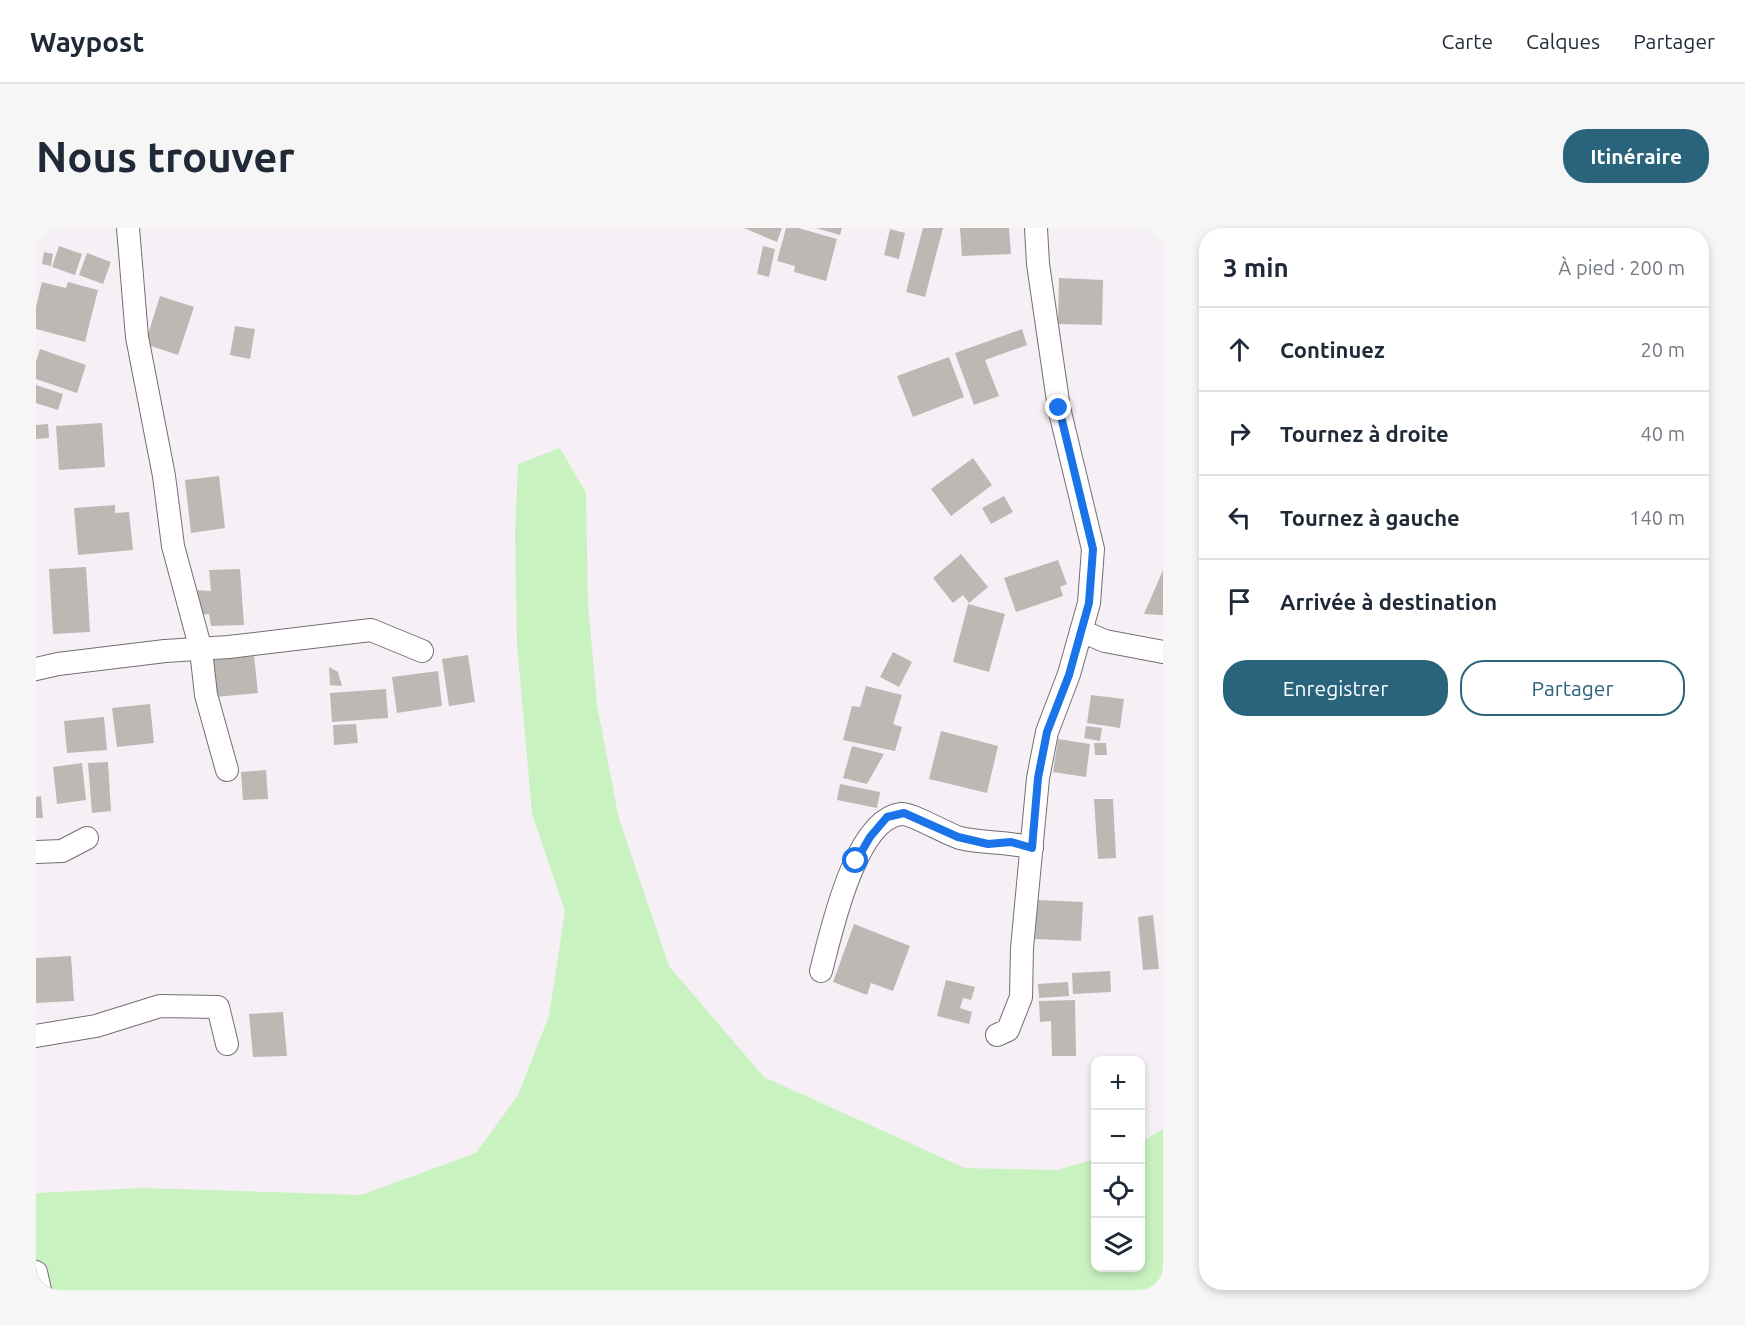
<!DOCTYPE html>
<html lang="fr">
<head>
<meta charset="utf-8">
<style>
  :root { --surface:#fff; --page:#f6f6f7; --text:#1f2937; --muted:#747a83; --line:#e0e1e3; --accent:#29647c }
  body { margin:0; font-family:Ubuntu,sans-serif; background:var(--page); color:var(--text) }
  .controls { position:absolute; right:18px; bottom:18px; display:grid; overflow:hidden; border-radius:12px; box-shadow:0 3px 9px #0003 }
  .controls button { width:54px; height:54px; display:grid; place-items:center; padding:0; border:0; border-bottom:2px solid var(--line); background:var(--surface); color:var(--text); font:30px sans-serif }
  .stop { position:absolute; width:18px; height:18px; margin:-14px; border:4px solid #1a73e8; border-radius:50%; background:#fff }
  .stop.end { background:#1a73e8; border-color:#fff; box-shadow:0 2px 6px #0008 }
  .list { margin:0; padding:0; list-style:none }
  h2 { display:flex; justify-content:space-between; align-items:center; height:78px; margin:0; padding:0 24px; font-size:26px }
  h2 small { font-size:20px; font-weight:400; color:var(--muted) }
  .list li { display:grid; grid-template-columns:39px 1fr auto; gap:18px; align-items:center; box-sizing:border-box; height:84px; padding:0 24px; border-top:2px solid var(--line) }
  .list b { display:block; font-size:22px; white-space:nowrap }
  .list em { font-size:20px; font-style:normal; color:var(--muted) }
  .actions { display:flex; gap:12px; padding:18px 24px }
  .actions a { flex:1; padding:14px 0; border:2px solid var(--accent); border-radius:24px; text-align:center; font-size:21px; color:var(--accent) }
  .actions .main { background:var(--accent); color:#fff }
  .icon { flex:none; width:33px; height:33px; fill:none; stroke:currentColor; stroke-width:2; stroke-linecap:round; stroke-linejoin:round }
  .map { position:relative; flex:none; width:1127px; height:1062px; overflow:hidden; border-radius:24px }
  header { display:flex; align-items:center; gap:36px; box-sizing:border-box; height:84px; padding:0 30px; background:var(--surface); border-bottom:2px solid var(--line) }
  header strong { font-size:28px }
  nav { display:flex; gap:33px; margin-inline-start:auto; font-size:21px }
  .intro { display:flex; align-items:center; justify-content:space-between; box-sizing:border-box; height:144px; padding:0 36px }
  h1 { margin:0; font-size:42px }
  .button { padding:15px 27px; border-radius:24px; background:var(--accent); color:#fff; font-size:21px; font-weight:700 }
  main { display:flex; gap:36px; padding:0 36px }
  aside { flex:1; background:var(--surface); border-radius:24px; box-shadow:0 3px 9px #0003 }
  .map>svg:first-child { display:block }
  .green { fill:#c9f2c1 }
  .building { fill:#bdb8b3 }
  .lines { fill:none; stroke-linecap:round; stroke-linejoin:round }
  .minor-casing { stroke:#736e72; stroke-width:24 }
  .minor { stroke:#fff; stroke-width:22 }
  .route { stroke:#1a73e8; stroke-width:8 }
</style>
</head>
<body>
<header>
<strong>Waypost</strong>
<nav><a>Carte</a><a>Calques</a><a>Partager</a></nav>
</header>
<div class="intro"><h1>Nous trouver</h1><a class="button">Itinéraire</a></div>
<main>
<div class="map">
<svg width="1127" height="1062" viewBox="0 0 1127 1062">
  <rect width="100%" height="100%" fill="#f6f0f6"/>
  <path class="green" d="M524 220 550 265 552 375 561 477 583 591 633 738 728 849 929 940 1021 942 1059 931 1060 1040H1104L1105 914 1127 901V1062H0V965L108 960 325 967 440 925 482 867 513 788 529 683 496 586 481 416 479 306 482 236Z"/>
  <g class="building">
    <path d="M708 0H746L741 14Z"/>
    <path d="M750 0H762L801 11 790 53 758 44 759 38 741 33Z"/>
    <path d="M780 0H806L804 7Z"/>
    <path d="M887 0H907L889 69 870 64Z"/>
    <path d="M924 0H973L975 26 926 28Z"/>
    <path d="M854 1 869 5 863 31 848 27Z"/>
    <path d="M23 18 46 26 39 47 16 39Z"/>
    <path d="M727 18 739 21 733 49 721 46Z"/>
    <path d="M8 24 17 26 15 38 6 36Z"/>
    <path d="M51 25 75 34 67 56 43 47Z"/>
    <path d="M1023 50 1067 52 1066 97 1022 96Z"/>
    <path d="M6 54 30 60 32 54 62 62 49 114 0 101V79Z"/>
    <path d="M124 68 158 79 142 127 109 116Z"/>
    <path d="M199 98 219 101 214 131 194 127Z"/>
    <path d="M986 101 991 117 949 132 963 168 938 177 919 125Z"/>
    <path d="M4 121 50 137 41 165 0 151V134Z"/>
    <path d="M913 129 928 169 877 189 861 148Z"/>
    <path d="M0 157 27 166 22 182 0 175Z"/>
    <path d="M66 195 69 239 23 242 20 198Z"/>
    <path d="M12 196 13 210 0 211V197Z"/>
    <path d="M937 230 956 257 915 288 895 261Z"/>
    <path d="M183 248 189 300 155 305 149 252Z"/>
    <path d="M968 268 977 284 955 296 946 280Z"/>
    <path d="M79 277V285L93 284 97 322 42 327 38 280Z"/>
    <path d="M925 326 952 359 933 375 927 367 917 375 897 350Z"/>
    <path d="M1022 332 1031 356 1024 359 1027 368 980 384 968 350Z"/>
    <path d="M50 339 54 404 17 406 13 341Z"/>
    <path d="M204 341 208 397 175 398 173 386 162 387 159 362 175 363 173 342Z"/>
    <path d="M1127 342V387L1108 386Z"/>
    <path d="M932 376 969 386 953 444 917 434Z"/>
    <path d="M857 424 876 434 863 459 844 449Z"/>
    <path d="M432 427 439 474 413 478 406 431Z"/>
    <path d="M218 428 222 465 180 469 177 432Z"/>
    <path d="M293 439 302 444 306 458 294 457Z"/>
    <path d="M402 443 406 478 361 485 356 449Z"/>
    <path d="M830 458 866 467 857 496 866 499 859 523 807 512 816 478 824 479Z"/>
    <path d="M350 461 352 490 296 494 294 465Z"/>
    <path d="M1055 467 1088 471 1084 500 1051 495Z"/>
    <path d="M114 476 118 515 81 519 76 480Z"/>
    <path d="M68 489 71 522 31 525 28 493Z"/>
    <path d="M320 496 322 515 298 517 297 497Z"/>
    <path d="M1050 498 1066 500 1064 513 1048 510Z"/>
    <path d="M905 503 962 518 951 565 893 551Z"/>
    <path d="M1022 511 1054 516 1050 549 1017 544Z"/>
    <path d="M1058 515H1070L1071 527H1059Z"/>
    <path d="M816 518 848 526 831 556 807 550Z"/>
    <path d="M72 534 75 583 56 585 52 535Z"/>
    <path d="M46 535 50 572 21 576 17 539Z"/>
    <path d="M230 542 232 571 207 572 205 544Z"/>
    <path d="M804 556 844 564 841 580 801 572Z"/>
    <path d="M5 568 7 590H0V569Z"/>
    <path d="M1058 571H1077L1080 630 1062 631Z"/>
    <path d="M1001 672 1047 674 1045 713 999 711Z"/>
    <path d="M1117 687 1123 741 1107 742 1102 689Z"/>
    <path d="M818 696 874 718 857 763 835 755 831 767 797 754Z"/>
    <path d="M35 728 38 773 0 775V730Z"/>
    <path d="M1074 743 1075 764 1037 766 1036 745Z"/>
    <path d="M910 752 939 759 935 772 927 770 924 780 936 784 933 796 901 788Z"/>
    <path d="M1032 754 1033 768 1003 770 1002 756Z"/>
    <path d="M1039 772 1040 828H1016L1015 793 1004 794 1003 773Z"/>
    <path d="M247 784 251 828 217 829 213 786Z"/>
  </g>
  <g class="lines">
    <defs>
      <g id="minor">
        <path d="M92 0 101 109 128 248 137 318 165 422 170 467 191 542"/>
        <path d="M1045 403 1069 413 1127 424"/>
        <path d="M0 441 22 436 129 423 193 419 335 402 386 423"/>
        <path d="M0 624 26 623 51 610"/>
        <path d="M785 743C795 705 819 591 865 586 876 585 910 606 924 610 949 616 972 613 996 620"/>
        <path d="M961 807 972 802 985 769 986 720 1002 550 1011 504 1033 446 1053 375 1057 321 1023 180 1002 36 1000 0"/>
        <path d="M0 808 60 798 124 778 182 779 191 816"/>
        <path d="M0 1044 4 1062"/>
      </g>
    </defs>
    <use href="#minor" class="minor-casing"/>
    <use href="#minor" class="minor"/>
  </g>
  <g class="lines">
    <path class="route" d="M820 633 834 609 851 589 868 585 922 609 952 616 975 614 996 620 1002 550 1011 504 1033 447 1053 375 1057 321 1023 180"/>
  </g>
</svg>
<div class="controls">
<button>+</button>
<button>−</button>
<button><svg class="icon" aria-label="locate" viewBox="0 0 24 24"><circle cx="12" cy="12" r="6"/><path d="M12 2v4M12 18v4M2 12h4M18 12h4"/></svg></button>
<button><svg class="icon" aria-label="layers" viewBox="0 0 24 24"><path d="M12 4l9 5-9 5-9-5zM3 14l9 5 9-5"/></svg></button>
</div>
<div class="stop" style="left:820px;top:633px"></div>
<div class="stop end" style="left:1023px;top:180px"></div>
</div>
<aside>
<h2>3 min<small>À pied · 200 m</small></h2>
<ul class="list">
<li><svg class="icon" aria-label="ahead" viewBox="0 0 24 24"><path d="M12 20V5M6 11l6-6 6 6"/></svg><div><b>Continuez</b></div><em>20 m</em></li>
<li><svg class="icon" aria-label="right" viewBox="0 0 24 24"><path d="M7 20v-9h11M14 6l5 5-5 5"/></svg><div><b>Tournez à droite</b></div><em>40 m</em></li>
<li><svg class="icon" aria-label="left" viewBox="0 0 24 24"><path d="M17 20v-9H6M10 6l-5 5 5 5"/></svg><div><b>Tournez à gauche</b></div><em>140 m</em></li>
<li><svg class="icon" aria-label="arrive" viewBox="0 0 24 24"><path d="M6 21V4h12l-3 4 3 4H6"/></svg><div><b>Arrivée à destination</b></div></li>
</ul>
<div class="actions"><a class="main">Enregistrer</a><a>Partager</a></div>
</aside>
</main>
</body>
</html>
